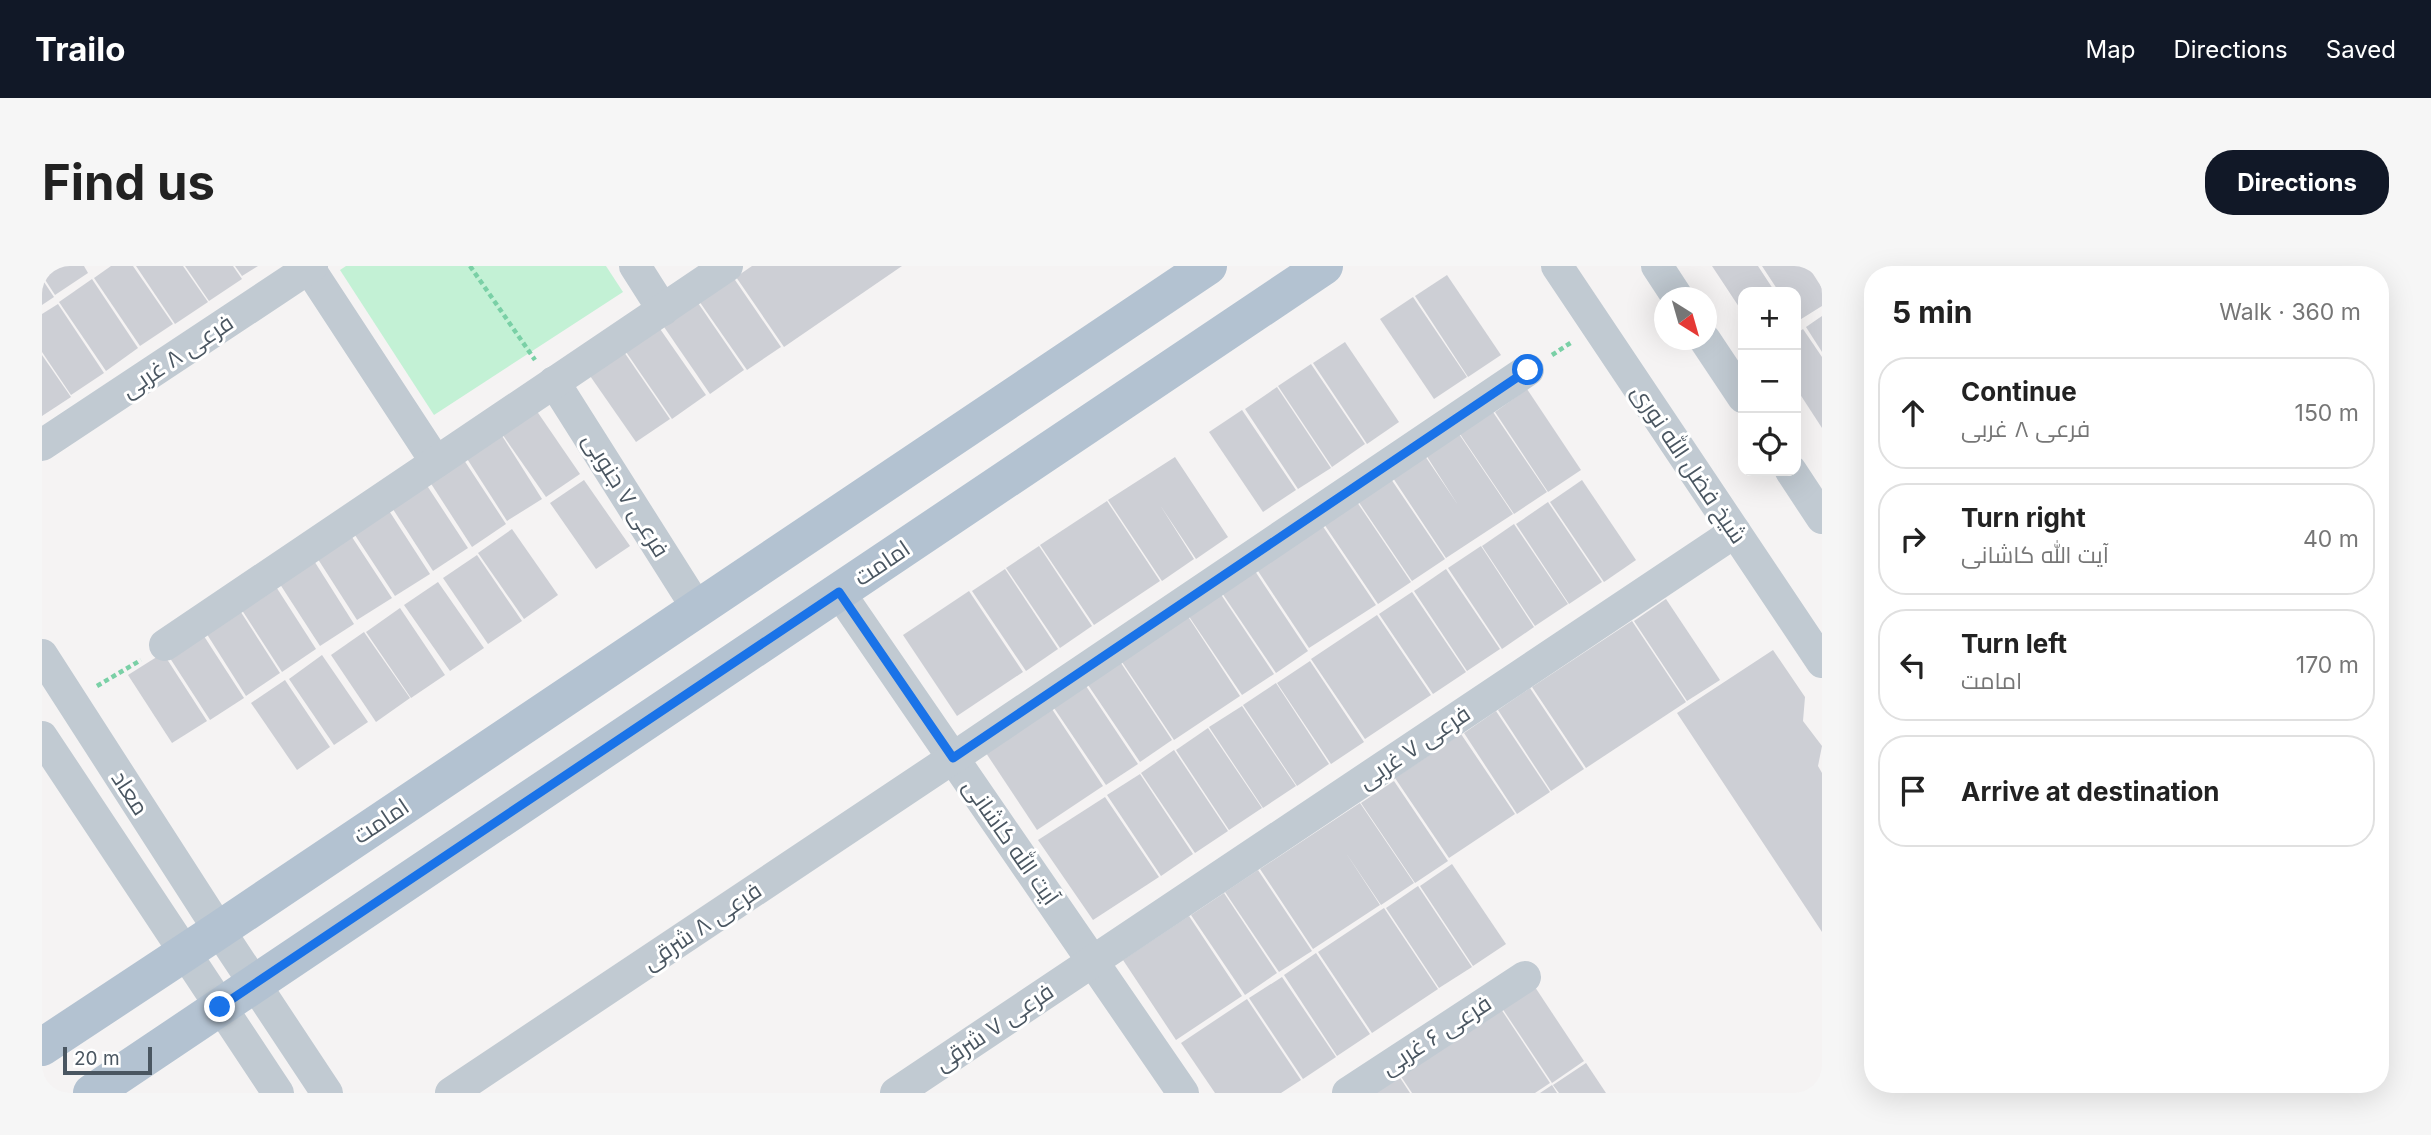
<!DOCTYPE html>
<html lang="en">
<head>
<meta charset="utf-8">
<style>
  :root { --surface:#fff; --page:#f6f6f6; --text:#222; --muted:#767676; --line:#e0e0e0; --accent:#111827 }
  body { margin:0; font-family:Inter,Cairo,sans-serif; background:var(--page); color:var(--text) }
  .controls { position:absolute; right:21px; top:21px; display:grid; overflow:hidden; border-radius:14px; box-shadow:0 7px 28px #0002 }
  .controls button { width:63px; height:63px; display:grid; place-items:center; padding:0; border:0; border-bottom:2px solid var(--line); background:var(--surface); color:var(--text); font:35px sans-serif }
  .compass { position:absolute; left:1612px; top:21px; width:63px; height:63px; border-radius:50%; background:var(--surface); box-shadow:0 7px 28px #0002; rotate:143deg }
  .scale { position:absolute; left:21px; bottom:18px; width:89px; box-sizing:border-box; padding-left:7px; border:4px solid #4a5661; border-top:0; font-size:19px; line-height:24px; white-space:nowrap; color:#4a5661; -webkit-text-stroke:5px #fff; paint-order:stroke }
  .stop { position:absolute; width:21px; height:21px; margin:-16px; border:5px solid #1a73e8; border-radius:50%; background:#fff }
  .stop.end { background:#1a73e8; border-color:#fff; box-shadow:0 2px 7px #0008 }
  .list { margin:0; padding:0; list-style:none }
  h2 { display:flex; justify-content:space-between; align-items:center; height:91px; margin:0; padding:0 28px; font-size:30px }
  h2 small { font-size:23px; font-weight:400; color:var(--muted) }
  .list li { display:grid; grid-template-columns:46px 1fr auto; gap:21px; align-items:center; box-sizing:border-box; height:112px; margin:0 14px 14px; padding:0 14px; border:2px solid var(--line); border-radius:28px }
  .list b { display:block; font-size:26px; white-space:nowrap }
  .list p { margin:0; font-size:23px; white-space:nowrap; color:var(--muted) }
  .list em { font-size:23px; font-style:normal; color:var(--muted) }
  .icon { flex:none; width:38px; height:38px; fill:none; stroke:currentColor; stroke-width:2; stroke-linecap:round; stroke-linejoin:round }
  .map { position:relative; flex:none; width:1780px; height:827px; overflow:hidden; border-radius:28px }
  header { display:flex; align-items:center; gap:42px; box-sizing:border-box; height:98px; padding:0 35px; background:var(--accent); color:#fff }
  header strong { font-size:33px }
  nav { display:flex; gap:38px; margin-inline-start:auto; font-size:24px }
  .intro { display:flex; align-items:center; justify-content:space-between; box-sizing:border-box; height:168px; padding:0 42px }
  h1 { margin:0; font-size:49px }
  .button { padding:18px 32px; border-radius:28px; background:var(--accent); color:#fff; font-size:24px; font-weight:700 }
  main { display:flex; gap:42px; padding:0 42px }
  aside { flex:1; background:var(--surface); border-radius:28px; box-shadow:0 7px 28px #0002 }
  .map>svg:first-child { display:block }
  .green { fill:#c3f1d5 }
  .building { fill:#cdcfd5 }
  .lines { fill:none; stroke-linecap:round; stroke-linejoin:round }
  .path { stroke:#7ad0a6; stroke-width:4.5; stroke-dasharray:5 3.5; stroke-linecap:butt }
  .minor { stroke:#c1cad2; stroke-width:32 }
  .major { stroke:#b3c2d1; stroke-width:38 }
  .route { stroke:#1a73e8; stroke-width:9 }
  .labels { text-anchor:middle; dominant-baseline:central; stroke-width:6; stroke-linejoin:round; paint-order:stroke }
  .street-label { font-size:23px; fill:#4a5661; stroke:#fff }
</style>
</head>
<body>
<header>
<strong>Trailo</strong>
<nav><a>Map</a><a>Directions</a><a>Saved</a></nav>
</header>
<div class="intro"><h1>Find us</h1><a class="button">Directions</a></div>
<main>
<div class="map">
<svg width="1780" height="827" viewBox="0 0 1780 827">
  <rect width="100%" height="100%" fill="#f5f3f3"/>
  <path class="green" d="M304 0H564L581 26 392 149 298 4Z"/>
  <g class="building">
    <path d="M0 0H42L46 7 13 29 0 9Z"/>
    <path d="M69 0H91L131 58 98 80 52 12Z"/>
    <path d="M94 0H141L166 36 133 58Z"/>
    <path d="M143 0H191L200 13 167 35Z"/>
    <path d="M193 0H216L200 10Z"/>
    <path d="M710 0H860L742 81 694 11Z"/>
    <path d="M1670 0H1716L1733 26H1701V47Z"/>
    <path d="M1720 0H1766L1780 22V40L1756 55 1754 52V26H1737Z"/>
    <path d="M1768 0H1780V18Z"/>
    <path d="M1405 9 1459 89 1426 111 1373 30Z"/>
    <path d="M691 11 739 81 705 104 657 35Z"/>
    <path d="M0 13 12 31 0 39Z"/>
    <path d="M50 13 96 82 64 105 17 36Z"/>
    <path d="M1371 31 1425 111 1392 133 1338 53Z"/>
    <path d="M654 34 702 104 668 128 620 58Z"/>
    <path d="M16 38 62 107 29 129 0 86V48Z"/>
    <path d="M1780 50V86L1764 61Z"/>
    <path d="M616 60 664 129 630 153 582 83Z"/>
    <path d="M1761 63 1780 91V162L1754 122V68Z"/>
    <path d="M1303 76 1357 156 1325 178 1271 97Z"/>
    <path d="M580 83 628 153 594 176 546 107Z"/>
    <path d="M0 89 29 131 0 150Z"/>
    <path d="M1269 98 1323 178 1290 201 1236 120Z"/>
    <path d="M1235 121 1289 202 1256 223 1203 143Z"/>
    <path d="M1485 123 1539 204 1506 226 1453 146Z"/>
    <path d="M492 141 538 208 504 231 458 165Z"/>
    <path d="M1200 144 1254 224 1221 246 1167 166Z"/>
    <path d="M1451 146 1505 226 1472 248 1418 168Z"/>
    <path d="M457 165 500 233 465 255 422 188Z"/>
    <path d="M1417 168 1471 248 1404 292 1351 212 1383 190 1416 239 1384 189Z"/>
    <path d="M420 191 464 258 430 281 386 213Z"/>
    <path d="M1133 191 1186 271 1154 293 1118 239 1152 293 1120 315 1066 234Z"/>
    <path d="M1349 213 1403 293 1370 315 1316 235Z"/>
    <path d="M542 214 588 280 554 303 508 237Z"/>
    <path d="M1540 214 1594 294 1562 316 1508 236Z"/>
    <path d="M382 215 426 282 391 305 347 237Z"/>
    <path d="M1065 235 1118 315 1052 359 998 279Z"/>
    <path d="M1315 236 1369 316 1336 338 1282 258Z"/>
    <path d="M1506 236 1560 316 1527 338 1474 258Z"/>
    <path d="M344 240 388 308 353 330 309 263Z"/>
    <path d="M1472 258 1526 338 1493 360 1440 280Z"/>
    <path d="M1280 259 1334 339 1267 382 1214 302Z"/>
    <path d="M470 263 516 329 482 353 436 287Z"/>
    <path d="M306 265 350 332 315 354 272 287Z"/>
    <path d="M997 280 1050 360 1018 382 964 302Z"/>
    <path d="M1439 280 1492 361 1460 383 1406 302Z"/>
    <path d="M435 289 480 355 446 378 401 312Z"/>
    <path d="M269 290 312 358 278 380 234 312Z"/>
    <path d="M963 303 1016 383 984 405 930 325Z"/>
    <path d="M1404 303 1458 383 1425 405 1372 325Z"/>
    <path d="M1213 305 1266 385 1234 407 1180 327Z"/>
    <path d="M231 316 274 383 240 406 196 338Z"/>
    <path d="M396 316 442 382 408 405 362 339Z"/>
    <path d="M927 325 981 406 915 450 861 369Z"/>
    <path d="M1370 326 1424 406 1391 428 1337 348Z"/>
    <path d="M1178 327 1232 408 1200 429 1146 349Z"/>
    <path d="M1624 333 1678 414 1645 435 1592 355Z"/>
    <path d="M195 340 238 407 204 430 161 362Z"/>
    <path d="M358 342 403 409 369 432 324 366Z"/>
    <path d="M1145 349 1198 430 1132 474 1078 393Z"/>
    <path d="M1335 349 1389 429 1323 473 1269 393Z"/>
    <path d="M1590 355 1644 436 1544 502 1490 421Z"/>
    <path d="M158 364 202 432 168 454 124 386Z"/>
    <path d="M322 366 368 432 334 456 289 389Z"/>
    <path d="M1731 384 1763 431 1761 455 1780 480 1776 500 1780 507V666L1635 447Z"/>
    <path d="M121 387 165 455 130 477 86 409Z"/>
    <path d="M280 389 326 456 292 479 247 413Z"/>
    <path d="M1077 394 1130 474 1098 496 1044 416Z"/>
    <path d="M1268 395 1322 476 1289 498 1235 417Z"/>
    <path d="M243 414 288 481 255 504 209 437Z"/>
    <path d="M1042 417 1096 498 1064 519 1010 439Z"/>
    <path d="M1234 417 1287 498 1255 520 1201 439Z"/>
    <path d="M1488 422 1542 503 1509 525 1456 444Z"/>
    <path d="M1008 440 1061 520 995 564 942 484Z"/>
    <path d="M1200 440 1254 520 1221 542 1167 461Z"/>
    <path d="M1454 445 1508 526 1475 548 1422 467Z"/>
    <path d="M1166 462 1220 542 1187 564 1134 484Z"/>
    <path d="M1419 468 1473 548 1407 592 1353 512Z"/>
    <path d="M1132 484 1186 565 1153 587 1099 507Z"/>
    <path d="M1098 508 1151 588 1119 610 1065 529Z"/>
    <path d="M1352 515 1406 595 1373 617 1319 537Z"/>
    <path d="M1063 531 1117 611 1051 654 996 574Z"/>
    <path d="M1318 537 1372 617 1339 639 1304 587 1338 639 1271 683 1218 603Z"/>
    <path d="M1410 598 1464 678 1431 700 1378 620Z"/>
    <path d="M1216 604 1270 685 1237 706 1183 626Z"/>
    <path d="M1376 620 1430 701 1397 722 1344 642Z"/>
    <path d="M1182 627 1235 707 1203 729 1149 649Z"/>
    <path d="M1342 642 1396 723 1330 767 1276 686Z"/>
    <path d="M1147 650 1200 730 1134 774 1081 694Z"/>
    <path d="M1274 687 1328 768 1295 790 1242 709Z"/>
    <path d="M1240 711 1294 791 1261 813 1207 732Z"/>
    <path d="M1489 715 1542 795 1510 817 1456 736Z"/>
    <path d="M1205 733 1259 814 1239 827H1173L1139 777Z"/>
    <path d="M1455 737 1508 817 1493 827H1370L1354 803Z"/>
    <path d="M1544 797 1564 827H1517L1511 819Z"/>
    <path d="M1353 804 1368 827H1318Z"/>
    <path d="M1510 819 1515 827H1498Z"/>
  </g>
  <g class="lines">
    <g class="path">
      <path d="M428 0 493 94"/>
      <path d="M1510 89 1530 76"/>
      <path d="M55 420 99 394"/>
    </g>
    <g class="minor">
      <path d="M593 0 621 44"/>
      <path d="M1515 0 1780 396"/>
      <path d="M1615 0 1636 32"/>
      <path d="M267 2 394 196"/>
      <path d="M1663 74 1701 131"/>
      <path d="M512 116 655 342"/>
      <path d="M0 179 270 0"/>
      <path d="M1749 205 1780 252"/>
      <path d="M797 326 1141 827"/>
      <path d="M123 379 685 0"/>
      <path d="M0 389 177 664 285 827"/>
      <path d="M0 471 236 827"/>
      <path d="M409 827 911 492 1486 104"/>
      <path d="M854 827 1693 266"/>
      <path d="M1306 827 1483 711"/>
    </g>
    <g class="major">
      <path d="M0 781 177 664 1166 0"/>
      <path d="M50 827 1282 0"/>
    </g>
  </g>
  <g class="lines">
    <path class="route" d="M178 741 797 326 911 492 1486 104"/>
  </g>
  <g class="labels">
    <g class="street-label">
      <text transform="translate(135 90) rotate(-34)">فرعی ۸ غربی</text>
      <text transform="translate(1647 198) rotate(56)">شیخ فضل الله نوری</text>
      <text transform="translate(584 229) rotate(58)">فرعی ۷ جنوبی</text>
      <text transform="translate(840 297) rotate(-34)">امامت</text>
      <text transform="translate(1372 481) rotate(-34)">فرعی ۷ غربی</text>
      <text transform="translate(88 527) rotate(57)">معاد</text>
      <text transform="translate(339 555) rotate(-34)">امامت</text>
      <text transform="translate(969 576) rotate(55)">آیت الله کاشانی</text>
      <text transform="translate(660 660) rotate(-34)">فرعی ۸ شرقی</text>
      <text transform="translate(952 761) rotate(-34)">فرعی ۷ شرقی</text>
      <text transform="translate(1394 769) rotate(-33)">فرعی ۶ غربی</text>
    </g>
  </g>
</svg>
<div class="controls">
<button>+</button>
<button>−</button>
<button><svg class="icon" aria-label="locate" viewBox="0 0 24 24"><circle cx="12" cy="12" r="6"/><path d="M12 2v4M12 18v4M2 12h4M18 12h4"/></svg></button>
</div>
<svg class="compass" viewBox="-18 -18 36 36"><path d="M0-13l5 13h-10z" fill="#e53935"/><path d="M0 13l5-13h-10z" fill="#767676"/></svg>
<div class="scale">20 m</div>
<div class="stop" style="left:1486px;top:104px"></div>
<div class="stop end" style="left:178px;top:741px"></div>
</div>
<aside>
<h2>5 min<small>Walk · 360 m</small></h2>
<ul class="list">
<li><svg class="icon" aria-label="ahead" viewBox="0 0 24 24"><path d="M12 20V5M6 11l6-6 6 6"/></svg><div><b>Continue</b><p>فرعی ۸ غربی</p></div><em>150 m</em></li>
<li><svg class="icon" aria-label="right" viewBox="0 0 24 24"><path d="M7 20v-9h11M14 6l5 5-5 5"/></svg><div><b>Turn right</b><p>آیت الله کاشانی</p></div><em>40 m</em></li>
<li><svg class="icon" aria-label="left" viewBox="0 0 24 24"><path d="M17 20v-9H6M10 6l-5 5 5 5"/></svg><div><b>Turn left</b><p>امامت</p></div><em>170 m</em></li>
<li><svg class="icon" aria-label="arrive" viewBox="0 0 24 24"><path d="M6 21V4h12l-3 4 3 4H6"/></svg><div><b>Arrive at destination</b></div></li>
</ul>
</aside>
</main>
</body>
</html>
